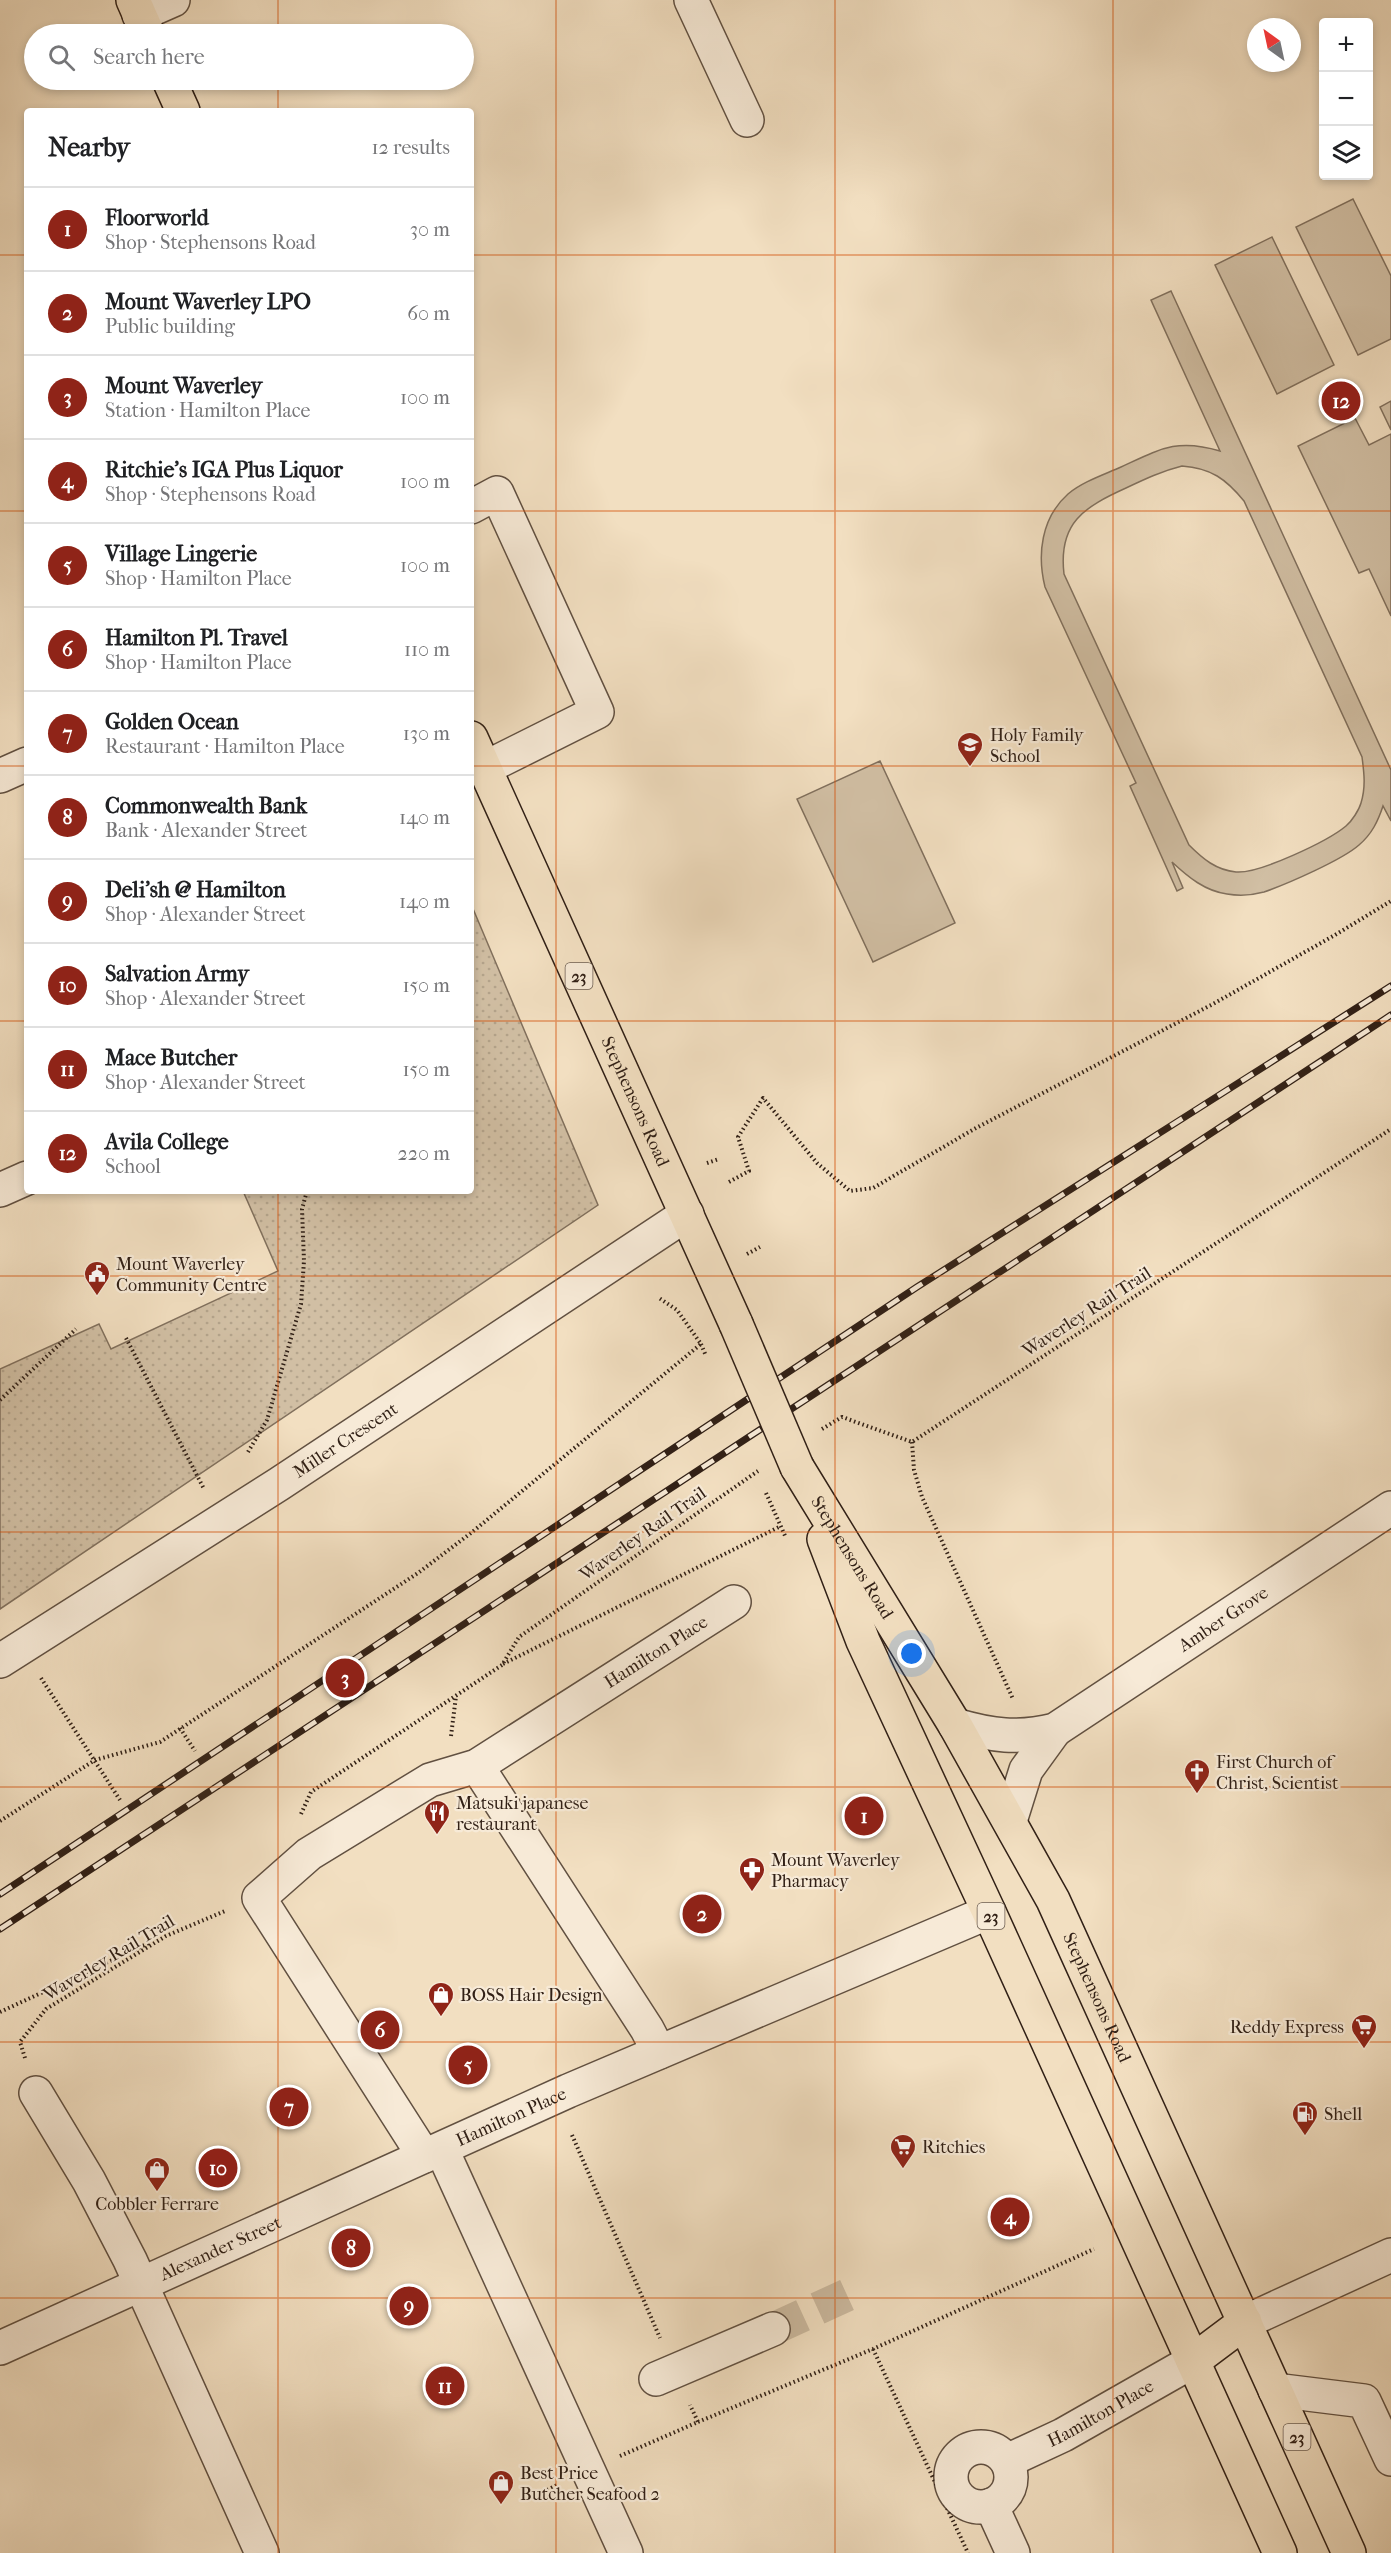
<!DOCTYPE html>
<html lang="en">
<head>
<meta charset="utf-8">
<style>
  :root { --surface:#fff; --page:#f2f2f2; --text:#202124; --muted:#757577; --line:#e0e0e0; --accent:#8f2418 }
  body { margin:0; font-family:"IM FELL French Canon",serif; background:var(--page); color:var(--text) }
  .controls { position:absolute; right:18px; top:18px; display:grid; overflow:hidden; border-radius:6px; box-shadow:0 3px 9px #0003 }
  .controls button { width:54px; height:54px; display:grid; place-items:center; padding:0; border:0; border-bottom:2px solid var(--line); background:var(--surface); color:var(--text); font:30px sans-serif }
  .compass { position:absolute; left:1247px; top:18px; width:54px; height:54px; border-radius:50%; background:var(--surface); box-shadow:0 3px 9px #0003; rotate:327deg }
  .you { position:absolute; left:912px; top:1654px; width:21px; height:21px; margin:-15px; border:4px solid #fff; border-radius:50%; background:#1a73e8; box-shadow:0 0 0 9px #1a73e833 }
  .badge { display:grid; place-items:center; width:39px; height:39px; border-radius:50%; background:var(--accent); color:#fff; font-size:20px; font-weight:700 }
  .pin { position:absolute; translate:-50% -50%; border:3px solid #fff; box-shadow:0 2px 6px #0006 }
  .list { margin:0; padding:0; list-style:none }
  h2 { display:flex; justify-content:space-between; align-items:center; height:78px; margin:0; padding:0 24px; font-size:26px }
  h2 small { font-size:20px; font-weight:400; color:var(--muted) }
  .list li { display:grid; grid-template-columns:39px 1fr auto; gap:18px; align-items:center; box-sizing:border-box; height:84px; padding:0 24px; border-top:2px solid var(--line) }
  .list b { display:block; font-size:22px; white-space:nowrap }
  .list p { margin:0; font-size:20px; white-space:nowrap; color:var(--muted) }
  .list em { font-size:20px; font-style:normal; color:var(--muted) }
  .icon { flex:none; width:33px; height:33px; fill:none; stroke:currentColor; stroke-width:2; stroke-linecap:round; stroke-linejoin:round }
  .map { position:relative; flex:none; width:1391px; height:2553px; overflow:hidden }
  .search { position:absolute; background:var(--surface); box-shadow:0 3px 9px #0003; left:24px; top:24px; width:450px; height:66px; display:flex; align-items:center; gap:15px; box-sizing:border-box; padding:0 21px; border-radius:33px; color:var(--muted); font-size:22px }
  .panel { position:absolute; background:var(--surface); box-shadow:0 3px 9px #0003; left:24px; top:108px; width:450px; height:1086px; border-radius:6px }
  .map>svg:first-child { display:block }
  .park { fill:url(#park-dots); stroke:#81705d; stroke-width:1.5 }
  .pitch { fill:#d1bfa4; stroke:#81705d; stroke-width:1.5; fill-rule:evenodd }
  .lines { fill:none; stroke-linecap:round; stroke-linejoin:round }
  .minor-tunnel { stroke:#cbb99f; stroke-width:33; stroke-dasharray:33 16; stroke-linecap:butt }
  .minor-casing { stroke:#615041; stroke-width:36 }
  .major-casing { stroke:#312016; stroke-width:36 }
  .path { stroke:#312016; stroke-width:4; stroke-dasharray:1.5 3; stroke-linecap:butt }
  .minor { stroke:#f7ead7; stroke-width:33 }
  .major { stroke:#f2dfc1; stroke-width:33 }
  .rail-casing { stroke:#312016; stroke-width:7 }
  .rail { stroke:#f7ead7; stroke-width:4.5; stroke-dasharray:14; stroke-linecap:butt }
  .major-bridge-casing { stroke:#312016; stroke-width:36; stroke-linecap:butt }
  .path-bridge { stroke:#312016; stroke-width:4; stroke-dasharray:1.5 3; stroke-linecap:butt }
  .major-bridge { stroke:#f2dfc1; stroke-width:33 }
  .grid { fill:none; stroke:#d6530d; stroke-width:1.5; stroke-opacity:0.55 }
  .labels { text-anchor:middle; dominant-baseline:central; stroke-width:4.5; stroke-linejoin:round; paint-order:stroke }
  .shield { fill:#f7ead7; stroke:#6c5d50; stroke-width:1.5 }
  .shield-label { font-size:16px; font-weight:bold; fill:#312016 }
  .poi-label { font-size:18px; fill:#312016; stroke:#f7ead7; text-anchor:start }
  .street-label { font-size:18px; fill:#312016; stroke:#f7ead7 }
</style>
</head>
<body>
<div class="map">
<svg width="1391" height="2553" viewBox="0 0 1391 2553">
  <defs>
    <pattern id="park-dots" width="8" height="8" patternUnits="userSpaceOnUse" patternTransform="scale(1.5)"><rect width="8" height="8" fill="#d1bfa4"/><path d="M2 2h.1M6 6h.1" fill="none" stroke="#b4a48c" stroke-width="1.8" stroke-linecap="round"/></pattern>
  </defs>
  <rect width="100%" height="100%" fill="#f2dfc1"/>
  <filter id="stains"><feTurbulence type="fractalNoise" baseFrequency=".00333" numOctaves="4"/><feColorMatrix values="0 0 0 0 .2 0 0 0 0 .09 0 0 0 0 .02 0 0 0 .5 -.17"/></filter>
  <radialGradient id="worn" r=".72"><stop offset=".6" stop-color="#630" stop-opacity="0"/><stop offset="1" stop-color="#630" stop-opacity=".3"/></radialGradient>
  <path class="park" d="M471 904 598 1205 0 1609V1369L99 1324 111 1349 278 1271 243 1191H471Z"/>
  <g class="pitch">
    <path d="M1353 199 1391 276V339L1358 355 1296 227Z"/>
    <path d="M1272 237 1334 365 1277 394 1215 265Z"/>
    <path d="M1171 291 1391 770V821L1383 806C1378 821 1372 834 1359 845 1342 860 1287 884 1264 892 1253 895 1239 896 1227 894 1205 891 1188 877 1172 862L1183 888 1177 891 1130 786 1136 783 1045 587C1037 555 1041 518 1068 494 1082 482 1103 475 1121 467 1160 449 1177 438 1220 451L1151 300ZM1182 466C1211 468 1226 479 1244 501L1362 757C1364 772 1366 787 1361 803 1359 810 1352 821 1346 826 1328 841 1259 874 1236 872 1216 870 1203 859 1189 845L1064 574C1058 523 1084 507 1126 488 1145 479 1162 471 1182 466Z"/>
    <path d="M1391 401V430L1380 407Z"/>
    <path d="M1355 418 1369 445 1391 434V616L1369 569 1359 573 1298 446Z"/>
    <path d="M880 761 955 923 873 962 797 799Z"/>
  </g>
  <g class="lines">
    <path class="minor-tunnel" d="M773 2329 847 2295"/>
    <defs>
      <g id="minor">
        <path d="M691 0 747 120"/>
        <path d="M139 15 173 0"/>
        <path d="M471 507 497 493 597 712 485 768"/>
        <path d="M0 776 27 764"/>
        <path d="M0 1190 27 1178"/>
        <path id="s1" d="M0 1661 279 1484 687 1214"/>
        <path id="s2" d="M955 1725C993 1736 1017 1739 1055 1730L1391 1508"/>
        <path d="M477 1766 647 2029 659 2052"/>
        <path d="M1010 1821 1026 1770 1055 1730"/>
        <path d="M36 2093 89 2181 130 2260 262 2553"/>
        <path d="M442 2150 626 2553"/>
        <path id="s3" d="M424 2156 259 1898 309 1854 430 1780 477 1766 734 1602"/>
        <path d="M1245 2322 1391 2255"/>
        <path id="s4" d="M0 2348 568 2091 989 1912"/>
        <path d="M656 2379 773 2329"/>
        <path d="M1275 2390 1364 2401 1391 2459"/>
        <circle cx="981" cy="2477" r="30"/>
        <path id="s5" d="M1007 2461 1063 2435 1193 2361"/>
        <path d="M991 2505 1013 2553"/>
      </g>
      <g id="major">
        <path d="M133 0 148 34"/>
        <path d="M169 80 183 111"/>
        <path id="s6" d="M471 738 736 1324"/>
        <path id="s7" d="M797 1467 955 1725 1053 1900 1349 2553"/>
        <path d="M824 1539 863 1641 989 1912 1280 2553"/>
        <path d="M1193 2361 1245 2322"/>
      </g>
    </defs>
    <use href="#minor" class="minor-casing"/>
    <use href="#major" class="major-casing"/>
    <g class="path">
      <path d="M707 1163 719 1159"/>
      <path d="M729 1182 749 1171 738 1137 763 1098 817 1163 850 1191 873 1188 976 1128 1213 1004 1335 935 1391 901"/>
      <path d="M747 1254 760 1247"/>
      <path d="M126 1338 204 1489"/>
      <path d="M0 1400 76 1329"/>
      <path d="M822 1429 842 1417 912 1442 1391 1129"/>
      <path d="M912 1442 914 1470 922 1497 1013 1699"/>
      <path d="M248 1452 267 1420 301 1304 304 1261 302 1209 307 1191"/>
      <path d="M766 1493 786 1538"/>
      <path d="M503 1664 781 1526"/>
      <path d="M41 1678 120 1800"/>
      <path d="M180 1728 195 1751"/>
      <path d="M451 1736 456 1696"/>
      <path d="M301 1814 311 1792 502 1665 519 1637 758 1471"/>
      <path d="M0 1821 95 1760 160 1742 418 1573 471 1533 701 1344 677 1310 659 1298"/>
      <path d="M0 2012 149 1943"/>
      <path d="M25 2058 20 2042 46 2009 166 1936 225 1911"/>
      <path d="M572 2135 660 2338"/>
      <path d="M873 2349 968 2553"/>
      <path d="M698 2422 873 2349 1094 2249"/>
      <path d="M620 2456 698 2422 690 2405"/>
      <path d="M531 2498 557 2485"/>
    </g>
    <use href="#minor" class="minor"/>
    <use href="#major" class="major"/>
    <defs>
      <g id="rail">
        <path d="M0 1894 917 1287 1391 986"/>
        <path d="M0 1929 1391 1015"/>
      </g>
    </defs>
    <use href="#rail" class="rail-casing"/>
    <use href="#rail" class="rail"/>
    <defs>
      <path id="major-bridge" d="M736 1324 797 1467"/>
    </defs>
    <use href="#major-bridge" class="major-bridge-casing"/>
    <path class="path-bridge" d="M701 1344 706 1356"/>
    <use href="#major-bridge" class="major-bridge"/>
  </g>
  <path class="grid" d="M278 0V34M556 0V2553M835 0V2553M1113 0V2553M278 80V111M0 255H27M471 255H1391M0 511H27M471 511H1391M0 766H27M471 766H1391M0 1021H27M471 1021H1391M278 1191V2553M0 1276H1391M0 1532H1391M0 1787H1391M0 2042H1391M0 2298H1391"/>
  <defs>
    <symbol id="school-pin" viewBox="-11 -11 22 30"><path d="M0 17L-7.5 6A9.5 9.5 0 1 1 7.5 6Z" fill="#8f2418" stroke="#f7ead7"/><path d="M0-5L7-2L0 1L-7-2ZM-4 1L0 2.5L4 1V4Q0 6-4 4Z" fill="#fff"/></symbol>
    <symbol id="civic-pin" viewBox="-11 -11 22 30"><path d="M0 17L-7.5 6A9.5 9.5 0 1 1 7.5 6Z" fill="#8f2418" stroke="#f7ead7"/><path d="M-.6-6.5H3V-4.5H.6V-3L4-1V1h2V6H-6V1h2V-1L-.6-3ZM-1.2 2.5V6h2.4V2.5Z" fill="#fff"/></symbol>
    <symbol id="church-pin" viewBox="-11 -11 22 30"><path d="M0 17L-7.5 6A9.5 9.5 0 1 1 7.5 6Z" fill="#8f2418" stroke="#f7ead7"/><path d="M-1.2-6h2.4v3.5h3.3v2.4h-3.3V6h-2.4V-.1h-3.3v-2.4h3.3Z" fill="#fff"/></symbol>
    <symbol id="restaurant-pin" viewBox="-11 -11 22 30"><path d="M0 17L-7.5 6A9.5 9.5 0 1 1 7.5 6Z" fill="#8f2418" stroke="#f7ead7"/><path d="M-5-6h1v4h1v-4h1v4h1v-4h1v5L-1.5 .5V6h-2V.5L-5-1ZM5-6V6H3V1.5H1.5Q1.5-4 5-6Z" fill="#fff"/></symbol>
    <symbol id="pharmacy-pin" viewBox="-11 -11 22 30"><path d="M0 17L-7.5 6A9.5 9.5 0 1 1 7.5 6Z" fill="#8f2418" stroke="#f7ead7"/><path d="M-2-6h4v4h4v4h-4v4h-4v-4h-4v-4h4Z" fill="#fff"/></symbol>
    <symbol id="shop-pin" viewBox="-11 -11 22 30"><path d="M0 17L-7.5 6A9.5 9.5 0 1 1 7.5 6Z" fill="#8f2418" stroke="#f7ead7"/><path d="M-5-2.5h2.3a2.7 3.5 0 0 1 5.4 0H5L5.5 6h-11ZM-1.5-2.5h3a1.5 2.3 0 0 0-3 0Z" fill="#fff"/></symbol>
    <symbol id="supermarket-pin" viewBox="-11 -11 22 30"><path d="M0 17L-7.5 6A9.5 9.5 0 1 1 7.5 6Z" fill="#8f2418" stroke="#f7ead7"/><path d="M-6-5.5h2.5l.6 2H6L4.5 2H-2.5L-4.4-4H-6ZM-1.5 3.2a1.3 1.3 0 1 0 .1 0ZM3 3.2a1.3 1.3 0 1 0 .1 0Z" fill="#fff"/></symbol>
    <symbol id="fuel-pin" viewBox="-11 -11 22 30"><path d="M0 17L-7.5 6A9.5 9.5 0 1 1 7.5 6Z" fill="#8f2418" stroke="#f7ead7"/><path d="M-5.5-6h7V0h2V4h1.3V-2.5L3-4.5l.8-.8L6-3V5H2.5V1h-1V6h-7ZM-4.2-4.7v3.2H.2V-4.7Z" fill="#fff"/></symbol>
  </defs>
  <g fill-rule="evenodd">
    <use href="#school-pin" x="955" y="730" width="30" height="40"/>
    <use href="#civic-pin" x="82" y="1259" width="30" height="40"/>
    <use href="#church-pin" x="1182" y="1757" width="30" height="40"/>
    <use href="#restaurant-pin" x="422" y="1798" width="30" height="40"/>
    <use href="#pharmacy-pin" x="737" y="1855" width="30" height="40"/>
    <use href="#shop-pin" x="426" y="1980" width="30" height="40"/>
    <use href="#supermarket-pin" x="1349" y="2012" width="30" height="40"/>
    <use href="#fuel-pin" x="1290" y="2099" width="30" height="40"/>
    <use href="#supermarket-pin" x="888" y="2132" width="30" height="40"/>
    <use href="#shop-pin" x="142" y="2155" width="30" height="40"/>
    <use href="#shop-pin" x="486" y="2468" width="30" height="40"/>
  </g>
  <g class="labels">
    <g class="shield">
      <rect x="565.5" y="963" width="27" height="26" rx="4.5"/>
      <rect x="977.5" y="1903" width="27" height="26" rx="4.5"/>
      <rect x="1283.5" y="2424" width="27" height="26" rx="4.5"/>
    </g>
    <g class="shield-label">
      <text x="579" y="976">23</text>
      <text x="991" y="1916">23</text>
      <text x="1297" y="2437">23</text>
    </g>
    <g class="poi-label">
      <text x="990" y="735">Holy Family<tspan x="990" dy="21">School</tspan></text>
      <text x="116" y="1264">Mount Waverley<tspan x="116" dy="21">Community Centre</tspan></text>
      <text x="1216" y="1762">First Church of<tspan x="1216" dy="21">Christ, Scientist</tspan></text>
      <text x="456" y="1803">Matsuki japanese<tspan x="456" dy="21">restaurant</tspan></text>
      <text x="771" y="1860">Mount Waverley<tspan x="771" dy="21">Pharmacy</tspan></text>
      <text x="460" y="1995">BOSS Hair Design</text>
      <text x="1344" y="2027" text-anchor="end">Reddy Express</text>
      <text x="1324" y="2114">Shell</text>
      <text x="922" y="2147">Ritchies</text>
      <text x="157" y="2204" text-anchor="middle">Cobbler Ferrare</text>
      <text x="520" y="2473">Best Price<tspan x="520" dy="21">Butcher Seafood 2</tspan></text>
    </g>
    <g class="street-label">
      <text stroke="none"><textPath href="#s6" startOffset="399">Stephensons Road</textPath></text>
      <text transform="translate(1087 1312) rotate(-33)">Waverley Rail Trail</text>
      <text stroke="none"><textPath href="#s1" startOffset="410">Miller Crescent</textPath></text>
      <text transform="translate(643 1534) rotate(-35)">Waverley Rail Trail</text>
      <text stroke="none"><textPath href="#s7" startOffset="106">Stephensons Road</textPath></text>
      <text stroke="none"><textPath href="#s2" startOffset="303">Amber Grove</textPath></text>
      <text stroke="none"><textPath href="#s3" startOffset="776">Hamilton Place</textPath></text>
      <text transform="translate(109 1958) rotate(-31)">Waverley Rail Trail</text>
      <text stroke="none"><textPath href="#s7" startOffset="610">Stephensons Road</textPath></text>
      <text stroke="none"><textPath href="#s4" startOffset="561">Hamilton Place</textPath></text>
      <text stroke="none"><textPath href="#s4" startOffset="242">Alexander Street</textPath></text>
      <text stroke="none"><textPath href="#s5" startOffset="105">Hamilton Place</textPath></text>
    </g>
  </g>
  <rect width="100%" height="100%" filter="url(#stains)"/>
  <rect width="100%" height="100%" fill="url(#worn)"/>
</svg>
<div class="controls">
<button>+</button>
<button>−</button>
<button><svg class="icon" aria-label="layers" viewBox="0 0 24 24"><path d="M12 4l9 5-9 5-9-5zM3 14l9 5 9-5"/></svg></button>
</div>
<svg class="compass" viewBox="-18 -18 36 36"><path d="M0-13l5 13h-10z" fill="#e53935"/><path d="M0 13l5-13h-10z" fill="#757577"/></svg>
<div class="you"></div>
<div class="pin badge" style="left:864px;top:1816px">1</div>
<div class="pin badge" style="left:702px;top:1914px">2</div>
<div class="pin badge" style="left:345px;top:1678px">3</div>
<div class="pin badge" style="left:1010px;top:2217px">4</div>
<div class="pin badge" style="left:468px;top:2065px">5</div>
<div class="pin badge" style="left:380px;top:2030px">6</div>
<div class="pin badge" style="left:289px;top:2107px">7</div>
<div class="pin badge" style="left:351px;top:2248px">8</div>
<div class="pin badge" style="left:409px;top:2306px">9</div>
<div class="pin badge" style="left:218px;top:2168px">10</div>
<div class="pin badge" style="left:445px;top:2386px">11</div>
<div class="pin badge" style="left:1341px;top:401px">12</div>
<div class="search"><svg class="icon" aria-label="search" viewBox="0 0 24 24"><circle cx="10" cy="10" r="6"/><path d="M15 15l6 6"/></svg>Search here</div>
<section class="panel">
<h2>Nearby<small>12 results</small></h2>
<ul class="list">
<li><span class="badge">1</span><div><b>Floorworld</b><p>Shop · Stephensons Road</p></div><em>30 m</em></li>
<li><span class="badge">2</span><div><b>Mount Waverley LPO</b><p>Public building</p></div><em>60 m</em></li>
<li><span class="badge">3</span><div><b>Mount Waverley</b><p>Station · Hamilton Place</p></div><em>100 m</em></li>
<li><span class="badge">4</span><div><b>Ritchie's IGA Plus Liquor</b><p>Shop · Stephensons Road</p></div><em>100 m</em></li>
<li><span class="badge">5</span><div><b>Village Lingerie</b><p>Shop · Hamilton Place</p></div><em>100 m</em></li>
<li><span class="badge">6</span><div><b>Hamilton Pl. Travel</b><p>Shop · Hamilton Place</p></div><em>110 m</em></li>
<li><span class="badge">7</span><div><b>Golden Ocean</b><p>Restaurant · Hamilton Place</p></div><em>130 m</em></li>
<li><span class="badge">8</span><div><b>Commonwealth Bank</b><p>Bank · Alexander Street</p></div><em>140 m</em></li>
<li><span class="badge">9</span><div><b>Deli'sh @ Hamilton</b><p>Shop · Alexander Street</p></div><em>140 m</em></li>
<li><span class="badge">10</span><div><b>Salvation Army</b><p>Shop · Alexander Street</p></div><em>150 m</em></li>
<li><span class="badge">11</span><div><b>Mace Butcher</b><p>Shop · Alexander Street</p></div><em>150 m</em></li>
<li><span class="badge">12</span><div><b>Avila College</b><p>School</p></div><em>220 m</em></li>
</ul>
</section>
</div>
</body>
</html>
